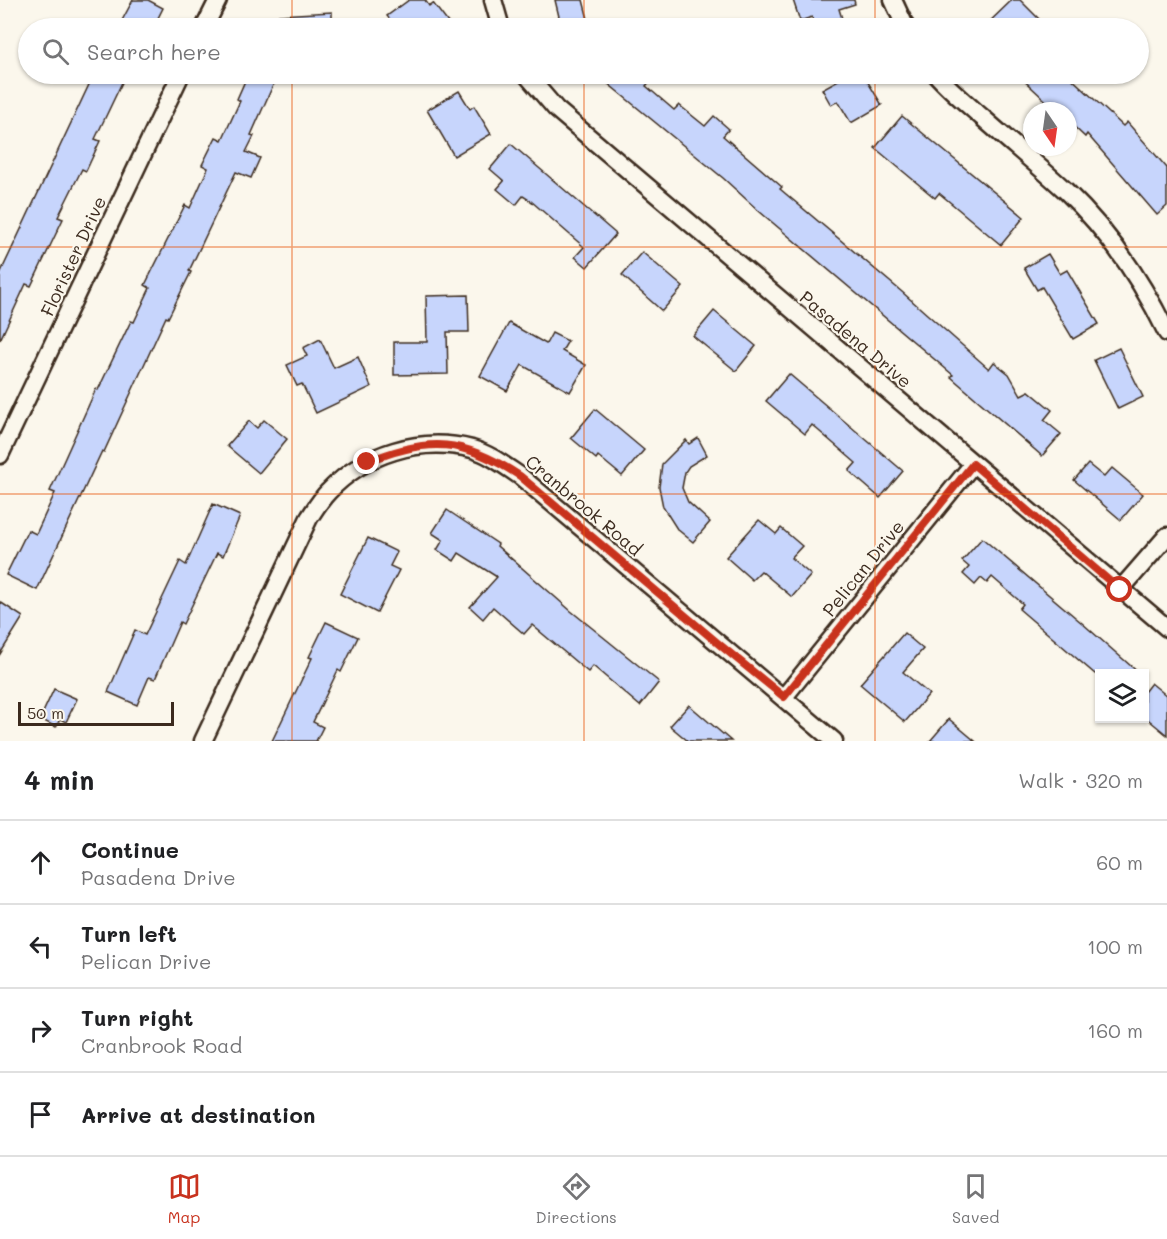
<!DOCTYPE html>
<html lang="en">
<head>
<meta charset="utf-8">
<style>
  :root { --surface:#fff; --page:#f2f2f2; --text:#202124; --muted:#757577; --line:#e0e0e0; --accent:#c8321e }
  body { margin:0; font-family:Mali,sans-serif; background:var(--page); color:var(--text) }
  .controls { position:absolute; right:18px; bottom:18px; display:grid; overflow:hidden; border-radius:0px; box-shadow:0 2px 4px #0004 }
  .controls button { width:54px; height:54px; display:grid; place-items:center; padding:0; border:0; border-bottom:2px solid var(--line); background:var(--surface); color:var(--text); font:30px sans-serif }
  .compass { position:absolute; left:1023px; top:102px; width:54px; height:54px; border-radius:50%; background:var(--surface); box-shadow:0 2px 4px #0004; rotate:167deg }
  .scale { position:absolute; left:18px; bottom:15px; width:156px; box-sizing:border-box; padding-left:6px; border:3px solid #3b2a1e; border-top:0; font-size:16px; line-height:21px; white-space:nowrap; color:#3b2a1e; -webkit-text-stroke:4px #fbf7ec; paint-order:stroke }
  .stop { position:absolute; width:18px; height:18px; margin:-14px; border:4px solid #c8321e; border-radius:50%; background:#fff }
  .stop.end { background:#c8321e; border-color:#fff; box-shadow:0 2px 6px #0008 }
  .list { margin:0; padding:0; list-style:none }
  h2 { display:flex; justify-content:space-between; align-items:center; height:78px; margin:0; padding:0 24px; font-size:26px }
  h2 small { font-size:20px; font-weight:400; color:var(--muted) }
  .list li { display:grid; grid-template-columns:39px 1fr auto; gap:18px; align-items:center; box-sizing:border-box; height:84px; padding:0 24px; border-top:2px solid var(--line) }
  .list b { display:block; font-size:22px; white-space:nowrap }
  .list p { margin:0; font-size:20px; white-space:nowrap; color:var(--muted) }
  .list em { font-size:20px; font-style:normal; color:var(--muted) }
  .icon { flex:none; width:33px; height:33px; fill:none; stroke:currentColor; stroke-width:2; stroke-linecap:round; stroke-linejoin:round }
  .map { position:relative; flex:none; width:1167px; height:741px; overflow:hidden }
  .search { position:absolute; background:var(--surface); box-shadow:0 2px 4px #0004; left:18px; right:18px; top:18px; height:66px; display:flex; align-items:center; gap:15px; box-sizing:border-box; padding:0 21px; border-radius:33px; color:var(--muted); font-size:22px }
  .sheet { height:414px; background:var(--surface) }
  nav { display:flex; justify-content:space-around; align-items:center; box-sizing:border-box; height:84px; border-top:2px solid var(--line); background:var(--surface); font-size:16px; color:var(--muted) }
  nav a { display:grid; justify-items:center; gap:3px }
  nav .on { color:var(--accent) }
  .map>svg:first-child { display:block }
  .building { fill:#c7d5fc; stroke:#3b2a1e; stroke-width:1.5 }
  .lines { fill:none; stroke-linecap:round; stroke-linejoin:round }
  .street-casing { stroke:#3b2a1e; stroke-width:21 }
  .street { stroke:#fbf7ec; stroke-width:16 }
  .route { stroke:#c8321e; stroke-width:8 }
  .grid { fill:none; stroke:#e8590c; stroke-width:1.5; stroke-opacity:0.55 }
  .labels { text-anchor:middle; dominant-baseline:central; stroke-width:4.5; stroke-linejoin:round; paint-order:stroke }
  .street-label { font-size:18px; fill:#3b2a1e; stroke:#fbf7ec }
</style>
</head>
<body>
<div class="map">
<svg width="1167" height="741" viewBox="0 0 1167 741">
  <rect width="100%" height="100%" fill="#fbf7ec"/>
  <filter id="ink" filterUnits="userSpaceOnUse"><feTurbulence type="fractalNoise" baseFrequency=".0167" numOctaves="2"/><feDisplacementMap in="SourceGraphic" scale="12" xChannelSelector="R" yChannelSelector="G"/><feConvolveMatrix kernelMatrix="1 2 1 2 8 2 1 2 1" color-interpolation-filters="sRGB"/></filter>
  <g filter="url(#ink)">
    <g class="building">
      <path d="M133 0H148L163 8 153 28H118Z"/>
      <path d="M409 0H425L429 6 433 3 452 28H397L387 16Z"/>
      <path d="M555 0H583L588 19 561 25Z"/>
      <path d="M793 0H854L855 4 839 9 845 28H815L812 17 800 21Z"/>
      <path d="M1012 0H1020L1048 28H983Z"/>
      <path d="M332 12V28H280L279 15Z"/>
      <path d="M94 74H126L95 139 100 141 86 171 82 169 58 217 63 219 31 286 26 284 0 340V274Z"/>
      <path d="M248 74H278L251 135 254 136 246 152 260 158 251 178 236 172 189 271 191 272 168 318 166 317 104 452 102 451 37 590 6 575 28 530 36 534 55 493 50 491 96 389 98 390 131 321 134 322 150 288 145 285 185 205 190 208 208 168 202 165 216 137 222 140 240 101 237 99Z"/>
      <path d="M615 74H656L646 86 674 110 679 105 705 126 714 116 729 129 723 136 782 187 780 189 902 292 989 369 994 362 1009 374 1021 395 1029 391 1052 410 1044 420 1061 434 1042 456 951 377 953 375 760 212 723 178 606 82Z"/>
      <path d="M849 74H863L882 105 851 123 838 101 831 105 822 89Z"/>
      <path d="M1017 74H1067L1123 126 1127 122 1167 168V206L1157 215 1087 134 1085 137 1068 121V111H1057Z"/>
      <path d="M459 91 470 109 474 106 491 134 454 156 427 110Z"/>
      <path d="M902 116 1024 217 1001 245 939 193 935 198 875 148Z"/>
      <path d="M511 144 616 234 587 267 575 257 584 247 531 201 523 196 516 205 497 189 504 181 490 169Z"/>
      <path d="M642 252 683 287 662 311 622 275Z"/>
      <path d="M1048 254 1060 274 1067 270 1099 324 1073 339 1042 287 1037 290 1024 268Z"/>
      <path d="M468 295 469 332H447L448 374 394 375V342H427L426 296Z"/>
      <path d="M714 311 756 346 736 371 693 336Z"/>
      <path d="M509 323 546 344 552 333 568 341 562 351 586 365 570 392 522 365 507 391 480 376Z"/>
      <path d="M320 339 334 368 358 357 371 387 316 413 302 384 297 386 287 365 307 356 303 348Z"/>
      <path d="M1119 348 1143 397 1118 409 1094 360Z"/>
      <path d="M789 374 903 471 880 498 849 471 856 463 812 425 805 434 766 401Z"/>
      <path d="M595 409 644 450 622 476 598 456 596 459 571 438Z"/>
      <path d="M264 420 287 439 259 473 227 446 249 421 257 428Z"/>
      <path d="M698 438 707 455 689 466 685 472 682 488 688 502 710 522 693 542 677 529 663 507 659 487 662 464 686 440 689 444Z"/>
      <path d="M1088 464 1104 477 1112 468 1143 494 1121 520 1074 480Z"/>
      <path d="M213 504 240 516 223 556 217 553 183 624 180 622 155 679 149 677 137 705 108 692 135 630 145 635 180 561 186 565Z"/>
      <path d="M447 510 498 544 497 546 571 611 659 682 640 706 593 666 588 672 532 625 524 634 493 607 483 619 470 607 497 577 459 553 454 561 437 550 443 540 432 533Z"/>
      <path d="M759 520 776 534 781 528 802 546 791 558 811 575 792 597 761 571 752 580 726 557Z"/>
      <path d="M368 538 397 552 390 566 399 570 377 613 340 594Z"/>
      <path d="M982 538 1082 623 1140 674H1095L1019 609 1023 604 992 577 987 583 981 578 975 585 963 574 969 567 962 561Z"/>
      <path d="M0 602 23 617 0 654Z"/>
      <path d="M326 622 358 637 341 672 338 670 313 722 323 727 316 741H272L312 658 309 657Z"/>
      <path d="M904 633 923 649 903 672 929 694 905 722 860 684Z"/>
      <path d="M1151 683 1167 696V735L1144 716V692Z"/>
      <path d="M54 689 77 699 66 722 60 719 56 727 40 719Z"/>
      <path d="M689 705 731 741H688L670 726Z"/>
      <path d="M949 719 975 741H930Z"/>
    </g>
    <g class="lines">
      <defs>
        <g id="street">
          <path d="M493 0 501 28"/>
          <path d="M893 0 906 28"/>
          <path d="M204 28 218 0"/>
          <path d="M526 74 556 109 1167 628"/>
          <path d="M936 74C950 90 967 104 983 118 1011 143 1039 166 1066 191 1108 231 1142 281 1167 333"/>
          <path d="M0 455 181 74"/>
          <path d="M1120 590 1167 536"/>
          <path d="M784 697 973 464"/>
          <path d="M203 741 309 518C315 509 321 499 328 492 365 453 420 436 472 449 490 454 505 466 520 476L834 741"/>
        </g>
      </defs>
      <use href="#street" class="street-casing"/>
      <use href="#street" class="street"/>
    </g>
  </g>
  <g class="lines" filter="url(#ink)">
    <path class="route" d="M367 462C429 436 464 439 520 476L720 645 784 697 973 464 1120 590"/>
  </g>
  <path class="grid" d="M292 0V28M584 0V28M875 0V28M292 74V741M584 74V741M875 74V741M0 247H1167M0 494H1167"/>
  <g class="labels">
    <g class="street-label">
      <text transform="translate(73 256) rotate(-65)">Florister Drive</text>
      <text transform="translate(856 339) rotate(40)">Pasadena Drive</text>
      <text transform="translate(584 505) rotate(40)">Cranbrook Road</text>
      <text transform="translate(863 568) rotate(-51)">Pelican Drive</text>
    </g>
  </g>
</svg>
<div class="controls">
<button><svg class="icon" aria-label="layers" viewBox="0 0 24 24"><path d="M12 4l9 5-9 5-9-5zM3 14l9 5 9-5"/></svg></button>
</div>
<svg class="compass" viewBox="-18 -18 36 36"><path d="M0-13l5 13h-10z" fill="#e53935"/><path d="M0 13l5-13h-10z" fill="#757577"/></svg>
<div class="scale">50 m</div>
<div class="stop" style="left:1120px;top:590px"></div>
<div class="stop end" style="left:367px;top:462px"></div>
<div class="search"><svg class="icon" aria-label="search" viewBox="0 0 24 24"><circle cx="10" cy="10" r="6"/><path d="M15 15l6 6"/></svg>Search here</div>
</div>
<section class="sheet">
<h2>4 min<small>Walk · 320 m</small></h2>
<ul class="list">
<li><svg class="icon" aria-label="ahead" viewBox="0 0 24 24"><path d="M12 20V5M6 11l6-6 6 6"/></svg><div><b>Continue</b><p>Pasadena Drive</p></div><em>60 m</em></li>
<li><svg class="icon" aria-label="left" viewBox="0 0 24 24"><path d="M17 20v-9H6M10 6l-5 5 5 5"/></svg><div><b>Turn left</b><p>Pelican Drive</p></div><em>100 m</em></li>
<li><svg class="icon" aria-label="right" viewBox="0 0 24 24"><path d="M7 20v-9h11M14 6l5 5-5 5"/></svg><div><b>Turn right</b><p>Cranbrook Road</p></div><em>160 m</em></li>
<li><svg class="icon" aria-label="arrive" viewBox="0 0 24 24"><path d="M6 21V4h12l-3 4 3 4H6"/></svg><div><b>Arrive at destination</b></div></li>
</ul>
</section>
<nav>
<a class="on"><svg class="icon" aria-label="map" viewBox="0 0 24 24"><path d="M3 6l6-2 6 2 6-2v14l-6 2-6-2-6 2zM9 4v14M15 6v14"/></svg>Map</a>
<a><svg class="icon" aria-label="directions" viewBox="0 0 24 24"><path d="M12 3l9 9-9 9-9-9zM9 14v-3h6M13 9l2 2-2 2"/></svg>Directions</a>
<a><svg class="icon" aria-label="saved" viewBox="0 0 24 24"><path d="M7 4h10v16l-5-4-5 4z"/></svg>Saved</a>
</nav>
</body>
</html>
